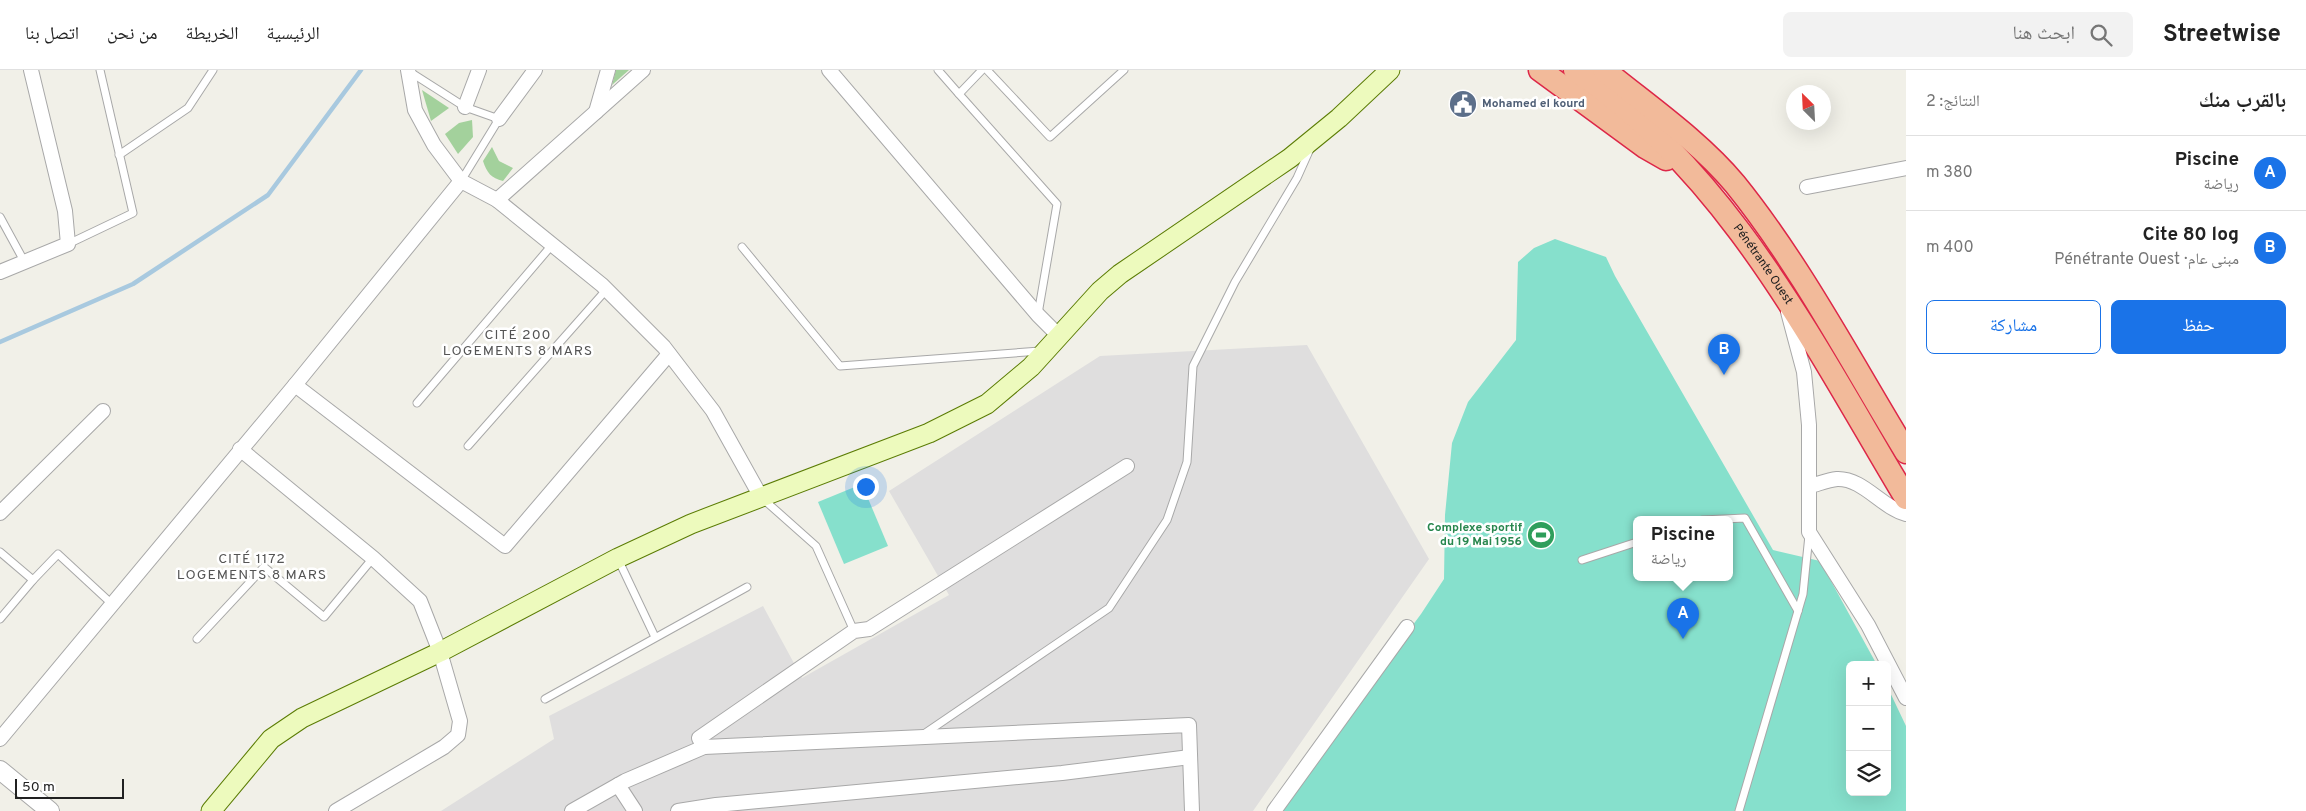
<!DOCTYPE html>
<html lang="ar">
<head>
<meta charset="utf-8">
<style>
  :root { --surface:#fff; --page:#f2f2f2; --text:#222; --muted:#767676; --line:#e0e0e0; --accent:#1a73e8 }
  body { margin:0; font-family:Overpass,"Noto Naskh Arabic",sans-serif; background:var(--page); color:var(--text); direction:rtl }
  .controls { position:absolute; right:15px; bottom:15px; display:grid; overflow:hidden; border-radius:8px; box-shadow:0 5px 20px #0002 }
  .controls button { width:45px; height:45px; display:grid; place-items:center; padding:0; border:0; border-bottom:1px solid var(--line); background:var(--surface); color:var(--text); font:25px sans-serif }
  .compass { position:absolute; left:1786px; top:15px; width:45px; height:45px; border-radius:50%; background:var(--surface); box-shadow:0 5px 20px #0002; rotate:336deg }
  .scale { position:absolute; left:15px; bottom:12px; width:109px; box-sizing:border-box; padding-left:5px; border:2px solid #212121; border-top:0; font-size:14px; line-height:18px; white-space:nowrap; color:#212121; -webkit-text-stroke:4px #fff; paint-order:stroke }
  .you { position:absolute; left:865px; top:416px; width:18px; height:18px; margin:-12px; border:4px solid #fff; border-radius:50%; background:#1a73e8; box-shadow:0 0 0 8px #1a73e833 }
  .badge { display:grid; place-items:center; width:32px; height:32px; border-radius:50%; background:var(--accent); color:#fff; font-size:16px; font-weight:700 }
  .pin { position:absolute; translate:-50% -41px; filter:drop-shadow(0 1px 2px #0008) }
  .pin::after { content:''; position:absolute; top:26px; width:18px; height:15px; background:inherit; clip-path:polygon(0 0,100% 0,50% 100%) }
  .popup { position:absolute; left:1633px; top:446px; width:100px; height:65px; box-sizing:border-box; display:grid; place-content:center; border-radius:8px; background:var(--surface); filter:drop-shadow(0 1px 4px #0005); font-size:16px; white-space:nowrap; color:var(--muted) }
  .popup b { font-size:19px; color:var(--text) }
  .popup::after { content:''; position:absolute; left:50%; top:100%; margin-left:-10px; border:10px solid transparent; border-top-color:var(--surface) }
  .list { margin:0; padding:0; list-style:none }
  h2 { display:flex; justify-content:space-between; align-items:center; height:65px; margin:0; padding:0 20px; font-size:21px }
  h2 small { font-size:16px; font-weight:400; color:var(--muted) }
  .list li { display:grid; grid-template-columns:32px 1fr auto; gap:15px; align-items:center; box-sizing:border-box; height:75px; padding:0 20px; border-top:1px solid var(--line) }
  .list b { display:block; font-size:19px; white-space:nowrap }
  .list p { margin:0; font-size:16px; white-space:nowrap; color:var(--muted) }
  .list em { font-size:16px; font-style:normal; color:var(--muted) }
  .actions { display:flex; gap:10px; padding:15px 20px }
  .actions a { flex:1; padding:11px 0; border:1px solid var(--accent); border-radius:8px; text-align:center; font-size:18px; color:var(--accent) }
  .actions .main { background:var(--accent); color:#fff }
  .icon { flex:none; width:28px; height:28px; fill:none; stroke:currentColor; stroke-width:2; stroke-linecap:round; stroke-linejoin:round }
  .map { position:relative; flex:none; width:1906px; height:741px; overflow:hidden; direction:ltr }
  header { display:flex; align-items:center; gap:30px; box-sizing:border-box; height:70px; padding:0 25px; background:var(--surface); border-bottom:1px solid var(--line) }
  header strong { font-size:24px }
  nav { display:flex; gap:28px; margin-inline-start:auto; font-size:18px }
  .search { width:350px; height:45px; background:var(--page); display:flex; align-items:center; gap:12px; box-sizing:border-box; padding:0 18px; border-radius:8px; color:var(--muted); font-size:19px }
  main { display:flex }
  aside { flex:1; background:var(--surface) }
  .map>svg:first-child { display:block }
  .residential { fill:#dfdede }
  .forest { fill:#a3d19c }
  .pitch { fill:#86e0cc; fill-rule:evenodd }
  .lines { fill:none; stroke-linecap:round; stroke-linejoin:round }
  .stream { stroke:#a8c9df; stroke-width:4.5 }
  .service-casing { stroke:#a8a8a8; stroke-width:9 }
  .minor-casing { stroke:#a8a8a8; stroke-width:16 }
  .tertiary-casing { stroke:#a8a8a8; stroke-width:20 }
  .secondary-casing { stroke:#5b7c04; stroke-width:21 }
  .trunk-casing { stroke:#dd2748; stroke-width:25 }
  .service { stroke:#fff; stroke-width:7 }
  .minor { stroke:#fff; stroke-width:14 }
  .tertiary { stroke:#fff; stroke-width:18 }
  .secondary { stroke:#edfabd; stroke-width:19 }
  .trunk { stroke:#f2ba9a; stroke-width:22 }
  .labels { text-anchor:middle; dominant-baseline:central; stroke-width:5; stroke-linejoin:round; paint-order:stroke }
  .service-label { font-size:12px; font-weight:bold; fill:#4e5e75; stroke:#fff; text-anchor:start }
  .street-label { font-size:12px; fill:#212121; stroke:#fff }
  .leisure-label { font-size:12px; font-weight:bold; fill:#27864d; stroke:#fff; text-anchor:end }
  .neighbourhood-label { font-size:14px; letter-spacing:1px; fill:#545454; stroke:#fff }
</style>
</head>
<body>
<header>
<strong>Streetwise</strong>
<div class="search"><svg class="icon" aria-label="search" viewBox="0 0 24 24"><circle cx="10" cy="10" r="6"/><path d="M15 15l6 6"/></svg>ابحث هنا</div>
<nav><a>الرئيسية</a><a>الخريطة</a><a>من نحن</a><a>اتصل بنا</a></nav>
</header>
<main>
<aside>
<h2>بالقرب منك<small>النتائج: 2</small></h2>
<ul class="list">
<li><span class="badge">A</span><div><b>Piscine</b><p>رياضة</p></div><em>380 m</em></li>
<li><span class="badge">B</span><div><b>Cite 80 log</b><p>مبنى عام · Pénétrante Ouest</p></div><em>400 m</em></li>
</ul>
<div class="actions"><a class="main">حفظ</a><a>مشاركة</a></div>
</aside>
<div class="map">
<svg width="1906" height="741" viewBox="0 0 1906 741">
  <rect width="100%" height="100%" fill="#f1f0e8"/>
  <path class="residential" d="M1307 275 1429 489 1253 741H441L554 669 549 646 763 536 802 608 949 525 889 421 1100 286Z"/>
  <g class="forest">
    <path d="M616 0H629L612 15Z"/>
    <path d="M422 20 449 38 431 51Z"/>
    <path d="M472 50 473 67 458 84 445 64 459 53Z"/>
    <path d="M492 77 499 91 513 98 503 111C491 108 487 103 483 91Z"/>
  </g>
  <g class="pitch">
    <path d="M1555 169 1606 187 1615 206 1773 480 1820 491 1877 595H1850V722H1887V616L1906 656V741H1275L1421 544 1444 509 1445 445 1452 373 1468 332 1516 270 1518 192 1534 178ZM1637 450H1729V508H1637Z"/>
    <path d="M862 414 888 476 844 494 818 432Z"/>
  </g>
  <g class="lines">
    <path class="stream" d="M0 272 133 214 268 125 361 0"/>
    <defs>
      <g id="service">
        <path d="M938 0 959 24 982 0"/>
        <path d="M987 0 1050 67 1124 0"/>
        <path d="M410 2 465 37 499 49 461 111"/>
        <path d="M959 24 1057 134 1038 244"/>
        <path d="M119 85 188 38 213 0"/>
        <path d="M0 147 24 191"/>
        <path d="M68 174 133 143 100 0"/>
        <path d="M742 177 840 296 1040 281"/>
        <path d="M417 333 552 175"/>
        <path d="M468 376 607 219"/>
        <path d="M762 428 816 476 854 561"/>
        <path d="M1702 450 1745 448 1798 541"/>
        <path d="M0 482 33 510 58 484 112 534"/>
        <path d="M618 489 655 567"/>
        <path d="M1582 490 1637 472"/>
        <path d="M0 549 33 510"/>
        <path d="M197 569 264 497 324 547 373 488"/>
        <path d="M545 629 747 517"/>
        <path d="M924 664 1109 538 1167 450 1187 392 1193 296 1235 212 1297 108 1310 79"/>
        <path d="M1739 741 1803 524 1809 465"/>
      </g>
      <g id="minor">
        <path d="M408 0 415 40 434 75 461 111"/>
        <path d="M829 0 1038 245 1060 267"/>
        <path d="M465 37 479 0"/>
        <path d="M596 42 608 0"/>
        <path d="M499 49 535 0"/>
        <path d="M1807 117 1906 98"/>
        <path d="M497 130 643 0"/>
        <path d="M0 202 68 174 65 141 31 0"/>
        <path d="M1788 242 1804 302 1809 355V462L1868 555 1906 628"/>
        <path d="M295 315 505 476 669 284"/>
        <path d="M240 379 373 488 420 531 440 582 460 651 458 665 444 677 336 741"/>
        <path d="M1810 416C1818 414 1828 410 1837 409 1863 408 1881 437 1906 444"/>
        <path d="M0 443 103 341"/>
        <path d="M0 669 295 315 461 111 497 130 602 215 664 277 713 341 761 427"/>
        <path d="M704 677 1189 655 1192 741"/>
        <path d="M618 715 635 741"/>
        <path d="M572 741 625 711 704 677 699 668 854 561 869 559 1127 396"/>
        <path d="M678 741 716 735 1062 703 1190 687"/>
        <path d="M1274 741 1407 557"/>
      </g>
      <path id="tertiary" d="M0 700 50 741"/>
      <path id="secondary" d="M211 741 271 669 302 648 440 582 618 488 691 454 929 363 987 334 1031 297 1100 221 1120 204 1290 88 1339 48 1390 0"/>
      <g id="trunk">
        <path d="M1540 0 1645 77 1666 89"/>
        <path id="s1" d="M1575 0C1728 101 1814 275 1906 428"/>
        <path d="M1604 0C1648 36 1698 70 1735 114 1799 193 1853 295 1906 382"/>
      </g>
    </defs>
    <use href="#service" class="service-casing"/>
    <use href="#minor" class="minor-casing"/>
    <use href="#tertiary" class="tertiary-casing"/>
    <use href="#secondary" class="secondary-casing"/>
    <use href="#trunk" class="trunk-casing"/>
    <use href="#service" class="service"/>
    <use href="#minor" class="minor"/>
    <use href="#tertiary" class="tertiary"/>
    <use href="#secondary" class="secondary"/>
    <use href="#trunk" class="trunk"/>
  </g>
  <defs>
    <symbol id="civic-disc" viewBox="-11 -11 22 22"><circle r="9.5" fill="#5c6f8a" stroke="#fff"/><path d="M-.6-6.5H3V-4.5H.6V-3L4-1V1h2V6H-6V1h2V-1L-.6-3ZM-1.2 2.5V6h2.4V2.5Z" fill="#fff"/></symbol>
    <symbol id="stadium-disc" viewBox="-11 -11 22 22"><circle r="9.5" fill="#2e9e5b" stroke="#fff"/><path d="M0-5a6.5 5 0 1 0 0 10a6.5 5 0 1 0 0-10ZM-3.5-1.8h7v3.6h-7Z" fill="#fff"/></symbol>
  </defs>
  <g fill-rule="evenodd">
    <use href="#civic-disc" x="1447" y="18" width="32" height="32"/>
    <use href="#stadium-disc" x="1525" y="449" width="32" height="32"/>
  </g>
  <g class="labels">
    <g class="service-label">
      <text x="1482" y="34">Mohamed el kourd</text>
    </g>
    <g class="street-label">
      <text stroke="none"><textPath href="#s1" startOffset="272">Pénétrante Ouest</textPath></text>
    </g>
    <g class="leisure-label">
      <text x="1522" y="458">Complexe sportif<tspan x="1522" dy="14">du 19 Mai 1956</tspan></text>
    </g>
    <g class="neighbourhood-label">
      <text x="518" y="265">CITÉ 200<tspan x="518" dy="16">LOGEMENTS 8 MARS</tspan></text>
      <text x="252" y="489">CITÉ 1172<tspan x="252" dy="16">LOGEMENTS 8 MARS</tspan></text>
    </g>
  </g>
</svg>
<div class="controls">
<button>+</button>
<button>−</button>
<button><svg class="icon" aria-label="layers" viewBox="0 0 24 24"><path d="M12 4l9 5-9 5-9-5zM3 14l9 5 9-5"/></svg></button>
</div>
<svg class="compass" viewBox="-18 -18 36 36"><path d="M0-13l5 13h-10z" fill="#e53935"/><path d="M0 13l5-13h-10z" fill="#767676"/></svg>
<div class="scale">50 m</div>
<div class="you"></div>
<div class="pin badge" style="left:1683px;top:569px">A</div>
<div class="popup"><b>Piscine</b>رياضة</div>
<div class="pin badge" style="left:1724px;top:305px">B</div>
</div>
</main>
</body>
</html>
